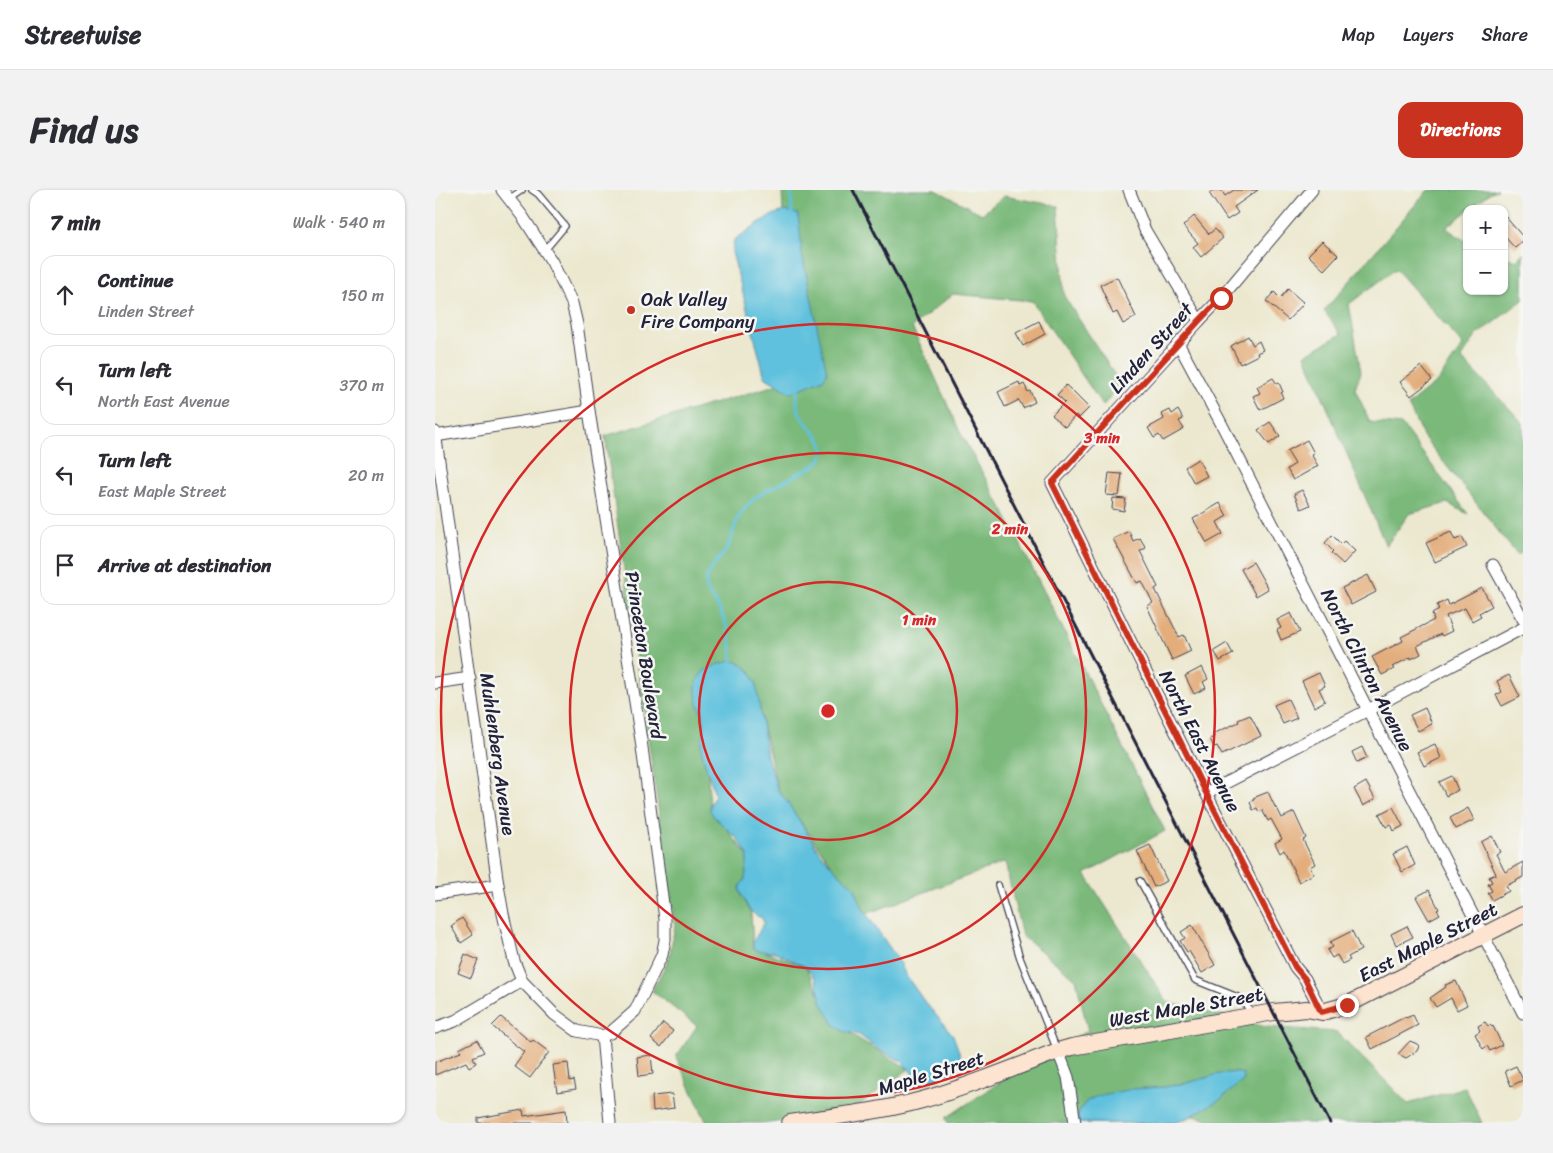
<!DOCTYPE html>
<html lang="en">
<head>
<meta charset="utf-8">
<style>
  :root { --surface:#fff; --page:#f2f2f3; --text:#2b2b33; --muted:#7c7c81; --line:#e1e1e2; --accent:#c8321e }
  body { margin:0; font-family:Sriracha,sans-serif; background:var(--page); color:var(--text) }
  .controls { position:absolute; right:15px; top:15px; display:grid; overflow:hidden; border-radius:10px; box-shadow:0 1px 4px #0004 }
  .controls button { width:45px; height:45px; display:grid; place-items:center; padding:0; border:0; border-bottom:1px solid var(--line); background:var(--surface); color:var(--text); font:25px sans-serif }
  .stop { position:absolute; width:15px; height:15px; margin:-11px; border:4px solid #c8321e; border-radius:50%; background:#fff }
  .stop.end { background:#c8321e; border-color:#fff; box-shadow:0 1px 5px #0008 }
  .list { margin:0; padding:0; list-style:none }
  h2 { display:flex; justify-content:space-between; align-items:center; height:65px; margin:0; padding:0 20px; font-size:21px }
  h2 small { font-size:16px; font-weight:400; color:var(--muted) }
  .list li { display:grid; grid-template-columns:32px 1fr auto; gap:15px; align-items:center; box-sizing:border-box; height:80px; margin:0 10px 10px; padding:0 10px; border:1px solid var(--line); border-radius:15px }
  .list b { display:block; font-size:19px; white-space:nowrap }
  .list p { margin:0; font-size:16px; white-space:nowrap; color:var(--muted) }
  .list em { font-size:16px; font-style:normal; color:var(--muted) }
  .icon { flex:none; width:28px; height:28px; fill:none; stroke:currentColor; stroke-width:2; stroke-linecap:round; stroke-linejoin:round }
  .map { position:relative; flex:none; width:1088px; height:933px; overflow:hidden; border-radius:15px }
  header { display:flex; align-items:center; gap:30px; box-sizing:border-box; height:70px; padding:0 25px; background:var(--surface); border-bottom:1px solid var(--line) }
  header strong { font-size:24px }
  nav { display:flex; gap:28px; margin-inline-start:auto; font-size:18px }
  .intro { display:flex; align-items:center; justify-content:space-between; box-sizing:border-box; height:120px; padding:0 30px }
  h1 { margin:0; font-size:35px }
  .button { padding:12px 22px; border-radius:15px; background:var(--accent); color:#fff; font-size:18px; font-weight:700 }
  main { display:flex; gap:30px; padding:0 30px }
  aside { flex:1; background:var(--surface); border-radius:15px; box-shadow:0 1px 4px #0004 }
  .map>svg:first-child { display:block }
  .forest { fill:#7ab97a; stroke:#4e6e5a }
  .water { fill:#5ec1dd; stroke:#40728c }
  .lines { fill:none; stroke-linecap:round; stroke-linejoin:round }
  .stream { stroke:#5ec1dd; stroke-width:3 }
  .building { fill:#e3ad7c }
  .lane-casing { stroke:#404051; stroke-width:8 }
  .street-casing { stroke:#404051; stroke-width:13 }
  .secondary-casing { stroke:#404051; stroke-width:18 }
  .lane { stroke:#fff; stroke-width:5.5 }
  .street { stroke:#fff; stroke-width:11 }
  .secondary { stroke:#fde4d0; stroke-width:16 }
  .rail { stroke:#22223b; stroke-width:3 }
  .route { stroke:#c8321e; stroke-width:6 }
  .ring { fill:none; stroke:#d62828; stroke-width:2.5 }
  .poi-dot { fill:#c8321e; stroke:#f6f6f2; stroke-width:2 }
  .labels { text-anchor:middle; dominant-baseline:central; stroke-width:5; stroke-linejoin:round; paint-order:stroke }
  .poi-label { font-size:19px; fill:#22223b; stroke:#f6f6f2; text-anchor:start }
  .street-label { font-size:19px; fill:#22223b; stroke:#f6f6f2 }
  .centre { fill:#d62828; stroke:#f6f6f2; stroke-width:2.5 }
  .ring-label { font-size:15px; text-anchor:middle; font-weight:bold; fill:#d62828; stroke:#f6f6f2; stroke-width:5; stroke-linejoin:round; paint-order:stroke }
</style>
</head>
<body>
<header>
<strong>Streetwise</strong>
<nav><a>Map</a><a>Layers</a><a>Share</a></nav>
</header>
<div class="intro"><h1>Find us</h1><a class="button">Directions</a></div>
<main>
<aside>
<h2>7 min<small>Walk · 540 m</small></h2>
<ul class="list">
<li><svg class="icon" aria-label="ahead" viewBox="0 0 24 24"><path d="M12 20V5M6 11l6-6 6 6"/></svg><div><b>Continue</b><p>Linden Street</p></div><em>150 m</em></li>
<li><svg class="icon" aria-label="left" viewBox="0 0 24 24"><path d="M17 20v-9H6M10 6l-5 5 5 5"/></svg><div><b>Turn left</b><p>North East Avenue</p></div><em>370 m</em></li>
<li><svg class="icon" aria-label="left" viewBox="0 0 24 24"><path d="M17 20v-9H6M10 6l-5 5 5 5"/></svg><div><b>Turn left</b><p>East Maple Street</p></div><em>20 m</em></li>
<li><svg class="icon" aria-label="arrive" viewBox="0 0 24 24"><path d="M6 21V4h12l-3 4 3 4H6"/></svg><div><b>Arrive at destination</b></div></li>
</ul>
</aside>
<div class="map">
<svg width="1088" height="933" viewBox="0 0 1088 933">
  <rect width="100%" height="100%" fill="#f6f6f2"/>
  <filter id="ink" filterUnits="userSpaceOnUse"><feTurbulence type="fractalNoise" baseFrequency=".02" numOctaves="2"/><feDisplacementMap in="SourceGraphic" scale="10" xChannelSelector="R" yChannelSelector="G"/><feConvolveMatrix kernelMatrix="1 2 1 2 8 2 1 2 1" color-interpolation-filters="sRGB"/></filter>
  <filter id="wash" filterUnits="userSpaceOnUse"><feTurbulence type="fractalNoise" baseFrequency=".0096" numOctaves="4" result="noise"/><feDisplacementMap in="SourceGraphic" scale="20" xChannelSelector="R" yChannelSelector="G"/><feGaussianBlur stdDeviation="1.12" result="paint"/><feColorMatrix in="noise" values="0 0 0 0 0 0 0 0 0 0 0 0 0 0 0 0 0 1.4 0 .05"/><feComposite in="paint" operator="in"/></filter>
  <g filter="url(#wash)">
    <rect width="100%" height="100%" fill="#ece8cf"/>
    <g class="forest">
      <path d="M347 0H501L547 24 569 6 623 16 629 106 685 193 668 216 597 111 518 104 477 137 526 244 569 322 730 641 650 684 732 812 831 837 902 842 973 914 1030 897 1047 933H793L757 926 740 933H513L511 928 613 860 653 841 641 789 587 746 570 672 431 724 343 600 315 482 266 484 275 618 313 666 318 757 371 777 399 834 474 879 417 920 335 933H272L241 867 262 836 217 801 234 769 240 736 170 246 354 191Z"/>
      <path d="M993 0H1063L1056 2 1035 19H1032V21L1011 38 1032 52V101H1069V66L1081 71 1088 63V110L1042 145 1026 168 1088 233V361L1083 366 988 246 973 215 1003 191 1028 155 961 79 914 114 926 182 920 199 935 232 967 235 1033 324 1012 313 974 324 951 356 870 165 906 144 889 121Z"/>
    </g>
    <g class="water">
      <path d="M351 21 363 24 366 50V59L392 183 388 189 356 203 331 188 329 184 297 62 299 50 303 47C318 38 334 23 351 21Z"/>
      <path d="M298 471 305 473 315 481 321 493 332 566 343 600 351 610 385 663 401 681 419 697 428 719 466 774 470 784 489 811 518 845 526 867 522 880 486 895 473 878 466 871 443 859 424 845 408 841 399 834 387 814 380 788 371 777 340 762 324 761 318 758V752L329 733 327 728 320 725 314 719 305 702V696L310 689 313 665 302 648 279 627 275 621V615L280 605C276 589 268 573 266 557 266 551 270 543 269 534 269 526 263 517 262 509 256 482 275 475 298 471Z"/>
      <path d="M800 882 808 884 809 890 786 909 756 926 741 933H643V924L647 917 652 911 662 906 697 899 729 897 752 893 784 884Z"/>
    </g>
    <g class="lines">
      <g class="stream">
        <path d="M356 0 357 26"/>
        <path d="M297 473C297 453 293 433 282 415 278 408 272 404 271 396 269 381 284 371 291 360 297 351 298 338 303 328 314 309 331 300 350 291 359 286 367 281 377 277 407 256 370 240 364 222 361 215 362 206 363 198"/>
      </g>
    </g>
    <g id="blocks">
      <g class="building">
        <path d="M779 0H786L790 6 799 0H823L799 17 803 23 792 30 774 3Z"/>
        <path d="M1069 25 1088 47V51L1080 58 1069 46Z"/>
        <path d="M759 26 774 44 780 39 788 48 766 67 758 57 763 53 748 36Z"/>
        <path d="M887 51 903 65 889 80 873 65Z"/>
        <path d="M682 87 701 127 688 134 682 122 678 124 665 95Z"/>
        <path d="M853 99 869 113 853 130 831 111 839 102 845 108Z"/>
        <path d="M604 131 610 144 588 156 581 143Z"/>
        <path d="M813 146 818 155 824 151 828 160 822 163 823 165 805 174 796 156Z"/>
        <path d="M986 176 997 190 976 206 965 192Z"/>
        <path d="M838 188 842 194 844 193 848 202 846 203 848 208 825 220 818 206 825 203 822 197Z"/>
        <path d="M584 192 585 196 589 194 593 202 595 201 600 212 588 218 584 210 570 217 563 202Z"/>
        <path d="M631 195 654 218 644 228 641 225 630 237 617 225 630 212 622 205Z"/>
        <path d="M735 220 737 224 743 220 748 229 744 231 749 239 728 251 724 245 719 248 713 238 729 229 727 224Z"/>
        <path d="M835 232 845 246 834 254 823 240Z"/>
        <path d="M872 250 879 263 876 264 883 276 858 290 852 279 860 274 852 261Z"/>
        <path d="M763 269 772 286 759 293 750 277Z"/>
        <path d="M674 283 687 284 684 306 671 305Z"/>
        <path d="M867 300 875 315 866 319 859 304Z"/>
        <path d="M678 308 691 309 689 321 677 319Z"/>
        <path d="M785 313 792 326 782 332 788 344 772 353 758 329Z"/>
        <path d="M694 341 698 351 705 348 711 358 705 361 723 397 720 399 744 447 749 445 756 461 737 470 712 416 718 413 707 391 702 393 678 349Z"/>
        <path d="M1016 342 1020 350 1027 347 1032 357 1000 372 991 353Z"/>
        <path d="M897 345 906 354 909 351 920 361 908 374 896 363 898 361 890 353Z"/>
        <path d="M818 372 833 399 821 406 806 379Z"/>
        <path d="M933 385 941 402 916 415 907 398Z"/>
        <path d="M1047 398 1057 416 1044 423 1046 426 1037 431 1030 418 1011 426 1017 441 1007 446 1006 444 982 456 986 464 976 469V467L957 477 959 479 947 485 937 467 968 451 966 447 999 430 997 424 1004 420 1002 415 1012 410 1014 415Z"/>
        <path d="M856 423 865 442 846 450 842 440 846 438 842 430Z"/>
        <path d="M792 453 798 464 785 471 779 461Z"/>
        <path d="M767 477 773 489 768 492 771 498 759 504 750 486Z"/>
        <path d="M884 483 890 496 884 499 890 511 879 517 867 491Z"/>
        <path d="M1074 485 1085 507 1067 516 1061 505 1067 502 1062 491Z"/>
        <path d="M853 509 862 528 848 534 839 515Z"/>
        <path d="M990 518 997 534 983 541 975 525Z"/>
        <path d="M815 525 826 546 787 565 782 556 779 557 775 549 779 547 778 544 804 532 803 530Z"/>
        <path d="M1000 554 1006 568 989 576 982 562Z"/>
        <path d="M927 557 932 568 922 573 917 562Z"/>
        <path d="M1017 586 1023 600 1011 606 1004 592Z"/>
        <path d="M931 592 940 609 928 616 919 599Z"/>
        <path d="M833 602 841 619 842 618 847 628 859 622 871 648 868 650 880 674 875 677 879 684 864 692 849 660 845 663 840 653 847 649 836 629 833 631 827 620 824 622 822 618 818 620 815 612 819 610 818 608Z"/>
        <path d="M958 617 968 636 959 641 956 634 951 637 944 624Z"/>
        <path d="M1033 618 1039 630 1021 639 1015 628Z"/>
        <path d="M1057 646 1065 662 1061 664 1070 682 1088 672V687L1071 696 1074 701 1057 710 1053 703 1057 701 1053 694 1057 692 1054 687 1061 684 1046 652Z"/>
        <path d="M715 655 732 691 719 697 702 661Z"/>
        <path d="M972 657 980 675 967 682 958 664Z"/>
        <path d="M994 700 1004 719 1002 720 1005 724 994 730 981 707Z"/>
        <path d="M27 728 38 745 26 753 16 736Z"/>
        <path d="M757 735 780 775 767 783 754 761 752 762 745 751 750 748 746 742Z"/>
        <path d="M972 736 978 747 961 755 956 744Z"/>
        <path d="M917 741 926 760 913 767 915 770 907 774 902 765 897 768 892 760 898 757 895 752Z"/>
        <path d="M30 764 43 770 36 788 23 783Z"/>
        <path d="M1021 791 1032 815 1022 820 1016 808 1001 817 995 808 1011 797 1010 795Z"/>
        <path d="M978 825 983 835 937 859 931 847 970 827 971 828Z"/>
        <path d="M66 827 96 852 98 850 114 862 95 888 79 876 89 862 57 836Z"/>
        <path d="M1050 832 1053 836 1055 835 1057 837 1058 836 1067 855 1055 861 1052 856 1048 859 1040 844 1045 841 1043 836Z"/>
        <path d="M228 833 238 841 226 857 216 849Z"/>
        <path d="M42 850 49 862 38 867 41 873 34 877 31 872 0 885V872L26 862 24 859Z"/>
        <path d="M975 851 982 854 984 856 982 861 971 868 963 864Z"/>
        <path d="M216 865 218 884 204 886 202 867Z"/>
        <path d="M133 873 135 891 139 890 141 899 122 902 118 875Z"/>
        <path d="M1081 876 1088 890 1076 896 1070 881Z"/>
        <path d="M237 904 239 918 218 921 217 906Z"/>
        <path d="M88 920 89 926 131 920 132 933H43V928Z"/>
      </g>
    </g>
  </g>
  <g filter="url(#ink)">
    <use href="#blocks" fill-opacity="0" stroke="#404051" stroke-width="1"/>
    <g class="lines">
      <defs>
        <g id="lane">
          <path d="M97 0 103 4 130 36 110 60"/>
          <path d="M74 9 87 0"/>
          <path d="M705 691 760 790 805 808 818 824"/>
          <path d="M563 695 585 768 622 860"/>
        </g>
        <g id="street">
          <path d="M67 0 88 27 117 72 137 113 142 134 154 221 206 550 230 729V750L227 765 200 821 175 843 167 846"/>
          <path d="M694 0 710 40 764 131"/>
          <path d="M877 0 786 108 764 131 617 293 771 603 860 777 870 789 887 822"/>
          <path d="M743 153 786 233 1088 823"/>
          <path d="M0 242 63 695 68 724 79 771 87 791 119 824 142 841 167 846"/>
          <path d="M0 246 154 221"/>
          <path d="M1058 375 1088 429"/>
          <path d="M0 493 35 488"/>
          <path d="M771 603 933 520 1088 438"/>
          <path d="M0 704 63 695"/>
          <path d="M0 838 20 831 87 791"/>
          <path d="M167 846 175 933"/>
          <path d="M623 861 633 887 640 933"/>
        </g>
        <path id="secondary" d="M355 933C399 926 444 922 487 910 533 897 578 878 623 861L637 857 839 822 872 819 887 822 912 815 1088 725"/>
      </defs>
      <use href="#lane" class="lane-casing"/>
      <use href="#street" class="street-casing"/>
      <use href="#secondary" class="secondary-casing"/>
      <use href="#lane" class="lane"/>
      <use href="#street" class="street"/>
      <use href="#secondary" class="secondary"/>
      <path class="rail" d="M418 0 895 933"/>
    </g>
  </g>
  <g class="lines" filter="url(#ink)">
    <path class="route" d="M786 108 764 131 617 293 771 603 860 777 870 789 886 822 912 815"/>
  </g>
  <g class="ring">
    <circle cx="393" cy="521" r="129"/>
    <circle cx="393" cy="521" r="258"/>
    <circle cx="393" cy="521" r="387"/>
  </g>
  <circle class="poi-dot" cx="196" cy="120" r="5"/>
  <g class="labels">
    <g class="poi-label">
      <text x="206" y="109">Oak Valley<tspan x="206" dy="22">Fire Company</tspan></text>
    </g>
    <g class="street-label">
      <text transform="translate(716 158) rotate(-48)">Linden Street</text>
      <text transform="translate(210 465) rotate(81)">Princeton Boulevard</text>
      <text transform="translate(932 480) rotate(63)">North Clinton Avenue</text>
      <text transform="translate(765 551) rotate(63)">North East Avenue</text>
      <text transform="translate(63 564) rotate(82)">Muhlenberg Avenue</text>
      <text transform="translate(993 752) rotate(-27)">East Maple Street</text>
      <text transform="translate(751 817) rotate(-10)">West Maple Street</text>
      <text transform="translate(496 883) rotate(-17)">Maple Street</text>
    </g>
  </g>
  <circle cx="393" cy="521" r="8" class="centre"/>
  <g class="ring-label">
    <text x="667" y="253">3 min</text>
    <text x="575" y="344">2 min</text>
    <text x="484" y="435">1 min</text>
  </g>
</svg>
<div class="controls">
<button>+</button>
<button>−</button>
</div>
<div class="stop" style="left:786px;top:108px"></div>
<div class="stop end" style="left:912px;top:815px"></div>
</div>
</main>
</body>
</html>
